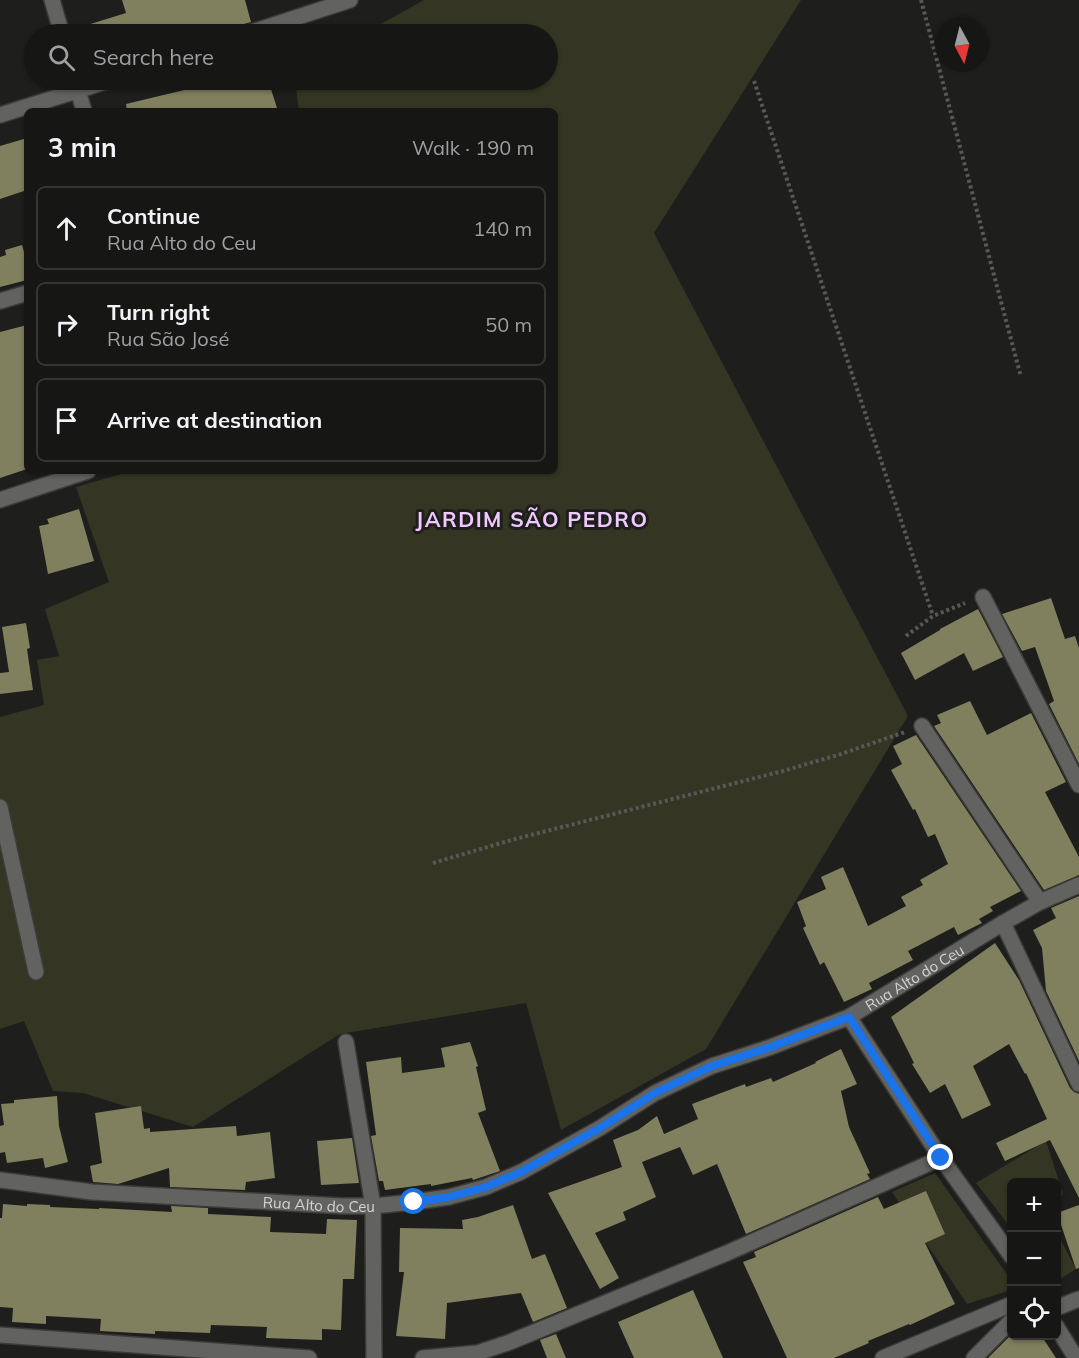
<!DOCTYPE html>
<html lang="en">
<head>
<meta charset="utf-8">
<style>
  :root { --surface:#161615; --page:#1f1f1e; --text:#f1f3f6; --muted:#9e9fa0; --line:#353534 }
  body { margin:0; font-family:Mulish,sans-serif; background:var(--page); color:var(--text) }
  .controls { position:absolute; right:18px; bottom:18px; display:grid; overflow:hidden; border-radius:9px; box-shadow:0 2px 4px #0004 }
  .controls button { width:54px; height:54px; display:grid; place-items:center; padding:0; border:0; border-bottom:2px solid var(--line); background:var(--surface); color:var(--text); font:30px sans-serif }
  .compass { position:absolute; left:935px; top:18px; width:54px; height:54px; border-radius:50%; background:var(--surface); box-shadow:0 2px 4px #0004; rotate:173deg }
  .stop { position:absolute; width:18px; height:18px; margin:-14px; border:4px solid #1a73e8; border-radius:50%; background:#fff }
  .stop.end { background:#1a73e8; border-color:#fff; box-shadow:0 2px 6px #0008 }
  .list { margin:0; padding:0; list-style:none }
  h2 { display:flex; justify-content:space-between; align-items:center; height:78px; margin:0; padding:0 24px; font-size:26px }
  h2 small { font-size:20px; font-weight:400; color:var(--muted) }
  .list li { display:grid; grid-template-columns:39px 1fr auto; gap:18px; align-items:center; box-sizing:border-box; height:84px; margin:0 12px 12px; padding:0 12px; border:2px solid var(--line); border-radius:9px }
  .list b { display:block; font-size:22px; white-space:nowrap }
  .list p { margin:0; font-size:20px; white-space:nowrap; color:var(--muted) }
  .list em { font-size:20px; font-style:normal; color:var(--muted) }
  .icon { flex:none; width:33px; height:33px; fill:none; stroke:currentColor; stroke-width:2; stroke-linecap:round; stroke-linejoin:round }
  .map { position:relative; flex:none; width:1079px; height:1358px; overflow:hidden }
  .search { position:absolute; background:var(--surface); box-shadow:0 2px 4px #0004; left:24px; top:24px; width:534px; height:66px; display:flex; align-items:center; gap:15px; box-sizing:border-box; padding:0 21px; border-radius:33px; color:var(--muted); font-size:22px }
  .panel { position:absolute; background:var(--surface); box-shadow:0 2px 4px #0004; left:24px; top:108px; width:534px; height:366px; border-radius:9px }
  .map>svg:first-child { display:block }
  .green { fill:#353523 }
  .building { fill:#807f5e }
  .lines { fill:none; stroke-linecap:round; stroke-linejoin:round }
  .minor-casing { stroke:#3b3b39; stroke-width:18 }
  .path { stroke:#585856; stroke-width:4; stroke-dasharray:3 3; stroke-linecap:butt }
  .minor { stroke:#626261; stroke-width:15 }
  .route { stroke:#1a73e8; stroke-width:8 }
  .labels { text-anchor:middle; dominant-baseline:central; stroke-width:6; stroke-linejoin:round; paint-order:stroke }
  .street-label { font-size:15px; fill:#d3d3d1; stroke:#1e1e1c }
  .district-label { font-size:21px; font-weight:bold; letter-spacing:1.5px; fill:#f0cafe; stroke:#1e1e1c }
</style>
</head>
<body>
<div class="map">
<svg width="1079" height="1358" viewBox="0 0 1079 1358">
  <rect width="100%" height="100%" fill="#1e1e1c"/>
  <g class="green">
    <path d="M424 0H801L654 233 908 716 706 1049 561 1130 526 1003 340 1034 193 1127 83 1093 53 1091 24 1021 0 1029V717L44 705 37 660 59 656 45 609 109 582 76 487 132 471H555V111H299L295 80H548V34H363Z"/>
    <path d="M1046 1141 1063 1194 1057 1201 1056 1182H1012L1011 1228 976 1183Z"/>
    <path d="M935 1173 1011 1280V1290L967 1304 892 1192Z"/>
    <path d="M1056 1231 1076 1269 1057 1281H1056Z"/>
  </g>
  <g class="building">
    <path d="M122 0H245L251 22 208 34H72L71 30 126 13Z"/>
    <path d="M226 80H268L278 111H127L126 104Z"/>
    <path d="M27 138V190L0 199V146Z"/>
    <path d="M22 245 27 262V280L0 287V257L6 255 5 250Z"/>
    <path d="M27 325V469L0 478V332Z"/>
    <path d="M79 509 94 561 48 574 39 526 49 524 47 519Z"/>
    <path d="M1051 598 1065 639 1075 636 1079 648V764L1049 704 1054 701 1035 647 1022 651 1002 614Z"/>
    <path d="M978 609 1003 657 973 671 964 653 915 680 901 653 940 630V629Z"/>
    <path d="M26 623 30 648 27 649 33 690 0 694V673L9 672 2 627Z"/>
    <path d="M970 701 987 735 1031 713 1066 782 1045 792 1079 857V875L1044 890 934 726 941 723 937 715Z"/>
    <path d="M916 735 1021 891 990 907 993 911 979 919 982 923 958 935 954 927 908 951 913 960 869 983 872 989 844 1002 824 962 820 965 803 928 806 926 797 902 826 889 821 877 843 867 868 926 906 906 901 897 923 885 920 880 948 864 935 834 928 837 915 809 913 810 891 770 902 764 893 746Z"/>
    <path d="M1079 896V1061L1046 991 1042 948 1033 930 1056 918 1051 908Z"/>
    <path d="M995 943 1019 980 1070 1088 1074 1092 1079 1094V1198L1050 1140 1005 1161 996 1143 1047 1119 1026 1073 1025 1074 1009 1044 973 1066 991 1105 962 1119 945 1084 930 1093 912 1064 914 1063 891 1017Z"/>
    <path d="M470 1042 478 1066 476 1067 486 1110 478 1113 500 1171 473 1180 472 1178 431 1186V1184L385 1190 383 1181H379L371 1136 376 1135 366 1062 401 1057 402 1073 445 1067 441 1048Z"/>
    <path d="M841 1049 857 1084 841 1091 849 1127 870 1173 867 1174 870 1179 746 1234 717 1164 693 1175 680 1147 642 1162 656 1197 623 1212 626 1220 595 1233 619 1278 600 1289 548 1193 622 1167 613 1140 638 1130 657 1116 664 1134 698 1119 692 1104 745 1084 746 1087 771 1078 773 1082 816 1063 815 1062Z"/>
    <path d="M57 1096 59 1126 68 1162 45 1168 43 1158 7 1163 5 1152 0 1153V1126L4 1125 1 1104 14 1103V1100Z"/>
    <path d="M141 1106 144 1129 150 1128V1132L236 1126 237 1136 270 1132 275 1178 246 1182 245 1190 170 1187 169 1168 118 1184 93 1182 90 1166 102 1163 95 1113Z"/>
    <path d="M352 1138 359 1183 321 1185 317 1141Z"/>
    <path d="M926 1191 945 1234 925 1243 955 1304 910 1325 909 1324 868 1341 869 1343 834 1358H787L743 1262 756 1257 754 1252 878 1197 884 1209Z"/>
    <path d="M3 1204 27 1206V1204L50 1205V1207L99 1209V1208L172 1212 171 1206 208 1208V1214L271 1217 270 1232 326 1234 327 1219 357 1220 354 1279H343L341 1330 322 1329V1340L266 1338 267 1327 211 1325 210 1333 155 1331V1334L100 1331 101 1319 46 1316V1324L12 1322 13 1308 0 1307V1218H2Z"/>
    <path d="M513 1205 532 1259 545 1254 567 1308 533 1322 521 1293 447 1303 445 1339 396 1336 404 1272H399L400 1228 463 1229 462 1220 478 1217Z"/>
    <path d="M1079 1205V1268L1076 1269 1057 1213Z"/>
    <path d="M693 1290 723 1358H634L618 1322Z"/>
    <path d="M556 1334 566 1358H547L540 1340Z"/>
    <path d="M1011 1335H1041L1056 1358H988Z"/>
  </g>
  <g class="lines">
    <defs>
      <g id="minor">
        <path d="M52 0 62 34"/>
        <path d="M246 34 350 0"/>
        <path d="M75 80 84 111"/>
        <path d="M0 115 111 80"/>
        <path d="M0 301 27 293"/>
        <path d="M0 500 88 471"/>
        <path d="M983 597 1079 785"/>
        <path d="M922 726 1040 902"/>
        <path d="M0 807 36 972"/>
        <path d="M1003 923 1079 1084"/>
        <path d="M849 1017 941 1158 1012 1257"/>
        <path d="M346 1042 373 1206 374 1358"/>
        <path id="s1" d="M0 1180 92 1192 342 1206H373L414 1202 449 1197 486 1187 521 1172 600 1128 655 1093 712 1066 768 1048 849 1017 1003 923 1040 902 1079 885"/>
        <path d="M1056 1308 1079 1299"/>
        <path d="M1056 1326 1076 1358"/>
        <path d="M0 1335 309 1358"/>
        <path d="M423 1358 477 1353 510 1342 727 1253 941 1158"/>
        <path d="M883 1358 1012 1304"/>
        <path d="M974 1358 1012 1320"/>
      </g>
    </defs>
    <use href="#minor" class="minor-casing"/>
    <g class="path">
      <path d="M921 0 1021 377"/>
      <path d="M754 81 933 616"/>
      <path d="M906 636 933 616 965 603"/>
      <path d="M433 863 515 839 783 771 841 754 905 732"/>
    </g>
    <use href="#minor" class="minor"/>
  </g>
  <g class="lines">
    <path class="route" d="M414 1202 449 1197 486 1187 521 1172 600 1128 655 1093 712 1066 768 1048 849 1017 941 1158"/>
  </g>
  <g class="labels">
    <g class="street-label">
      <text stroke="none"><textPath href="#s1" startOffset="968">Rua Alto do Ceu</textPath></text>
      <text stroke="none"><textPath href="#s1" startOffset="320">Rua Alto do Ceu</textPath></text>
    </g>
    <g class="district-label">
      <text x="532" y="519">JARDIM SÃO PEDRO</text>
    </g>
  </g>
</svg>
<div class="controls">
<button>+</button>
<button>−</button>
<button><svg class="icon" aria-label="locate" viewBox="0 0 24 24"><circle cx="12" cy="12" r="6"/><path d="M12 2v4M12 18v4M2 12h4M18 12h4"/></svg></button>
</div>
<svg class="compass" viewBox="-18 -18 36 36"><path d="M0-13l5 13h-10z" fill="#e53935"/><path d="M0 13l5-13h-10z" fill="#9e9fa0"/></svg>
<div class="stop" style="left:414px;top:1202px"></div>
<div class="stop end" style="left:941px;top:1158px"></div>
<div class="search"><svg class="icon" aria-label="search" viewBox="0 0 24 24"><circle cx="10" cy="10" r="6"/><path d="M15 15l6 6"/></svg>Search here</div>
<section class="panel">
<h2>3 min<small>Walk · 190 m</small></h2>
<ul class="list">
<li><svg class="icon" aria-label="ahead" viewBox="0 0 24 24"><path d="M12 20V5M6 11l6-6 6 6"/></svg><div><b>Continue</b><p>Rua Alto do Ceu</p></div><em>140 m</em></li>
<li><svg class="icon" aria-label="right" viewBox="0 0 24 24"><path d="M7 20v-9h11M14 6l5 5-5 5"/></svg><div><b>Turn right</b><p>Rua São José</p></div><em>50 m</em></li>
<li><svg class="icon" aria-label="arrive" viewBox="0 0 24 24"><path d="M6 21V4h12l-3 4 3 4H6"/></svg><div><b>Arrive at destination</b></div></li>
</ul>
</section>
</div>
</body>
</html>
